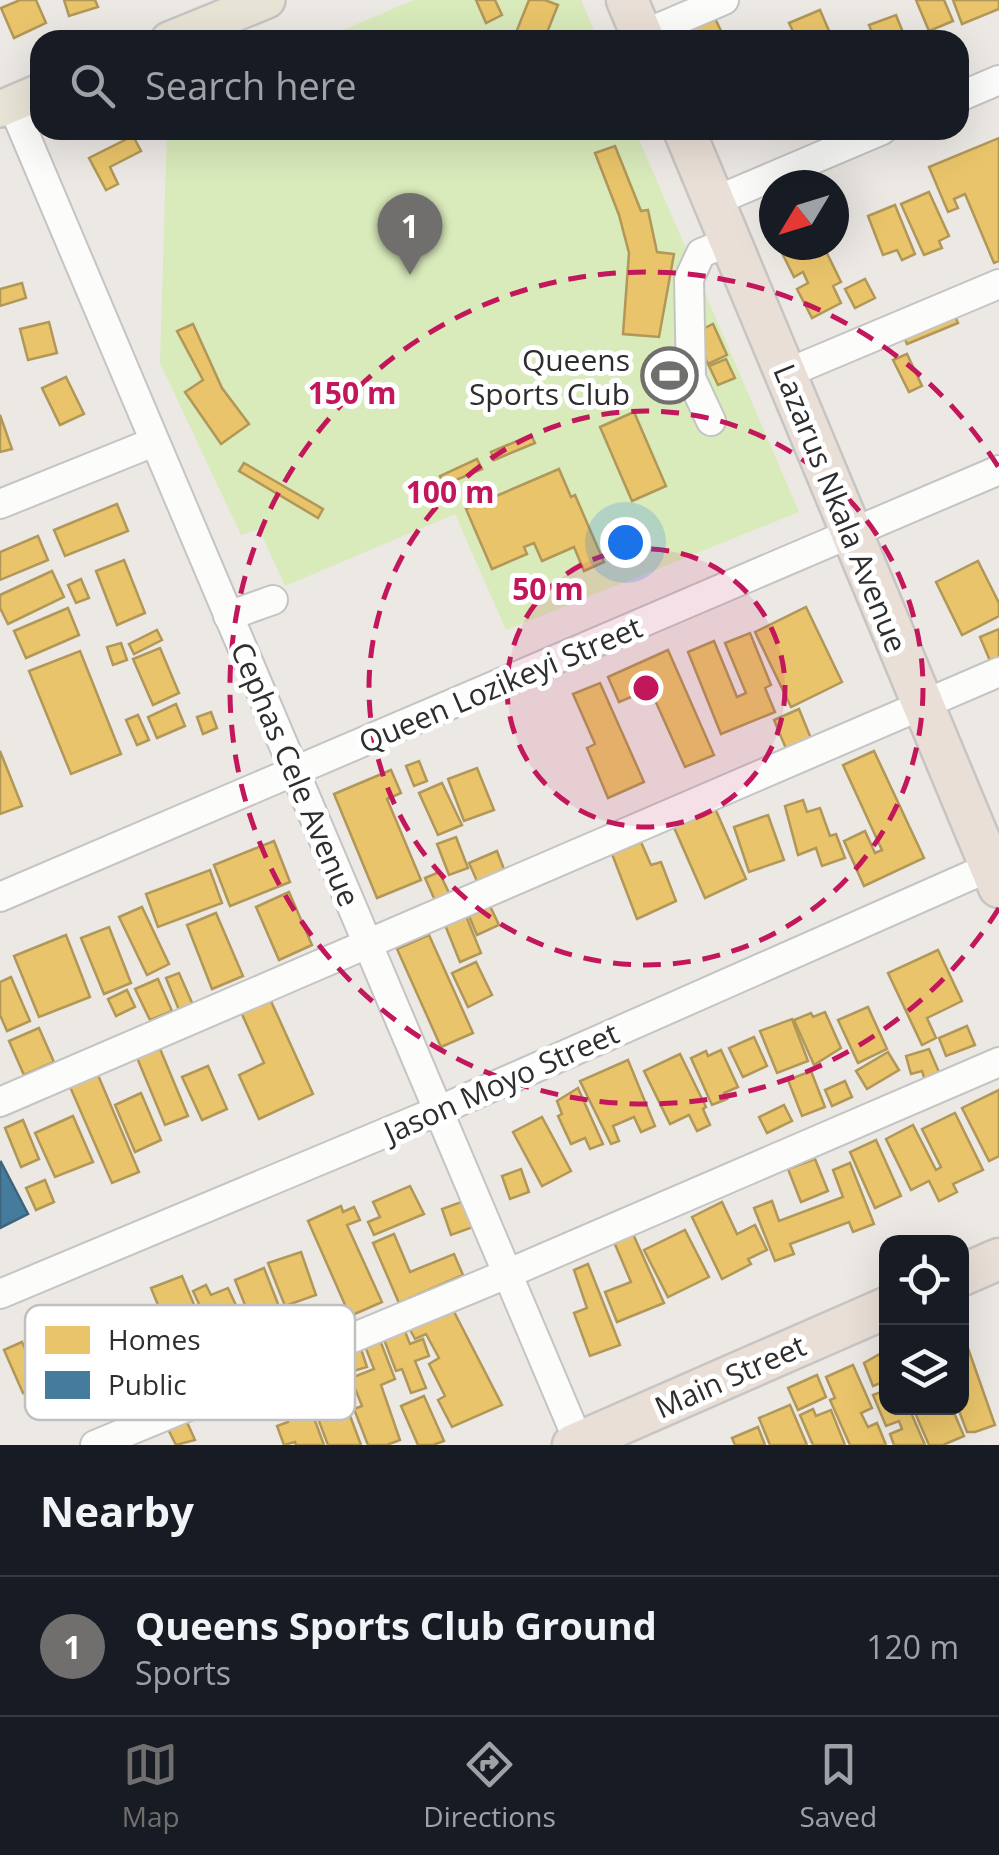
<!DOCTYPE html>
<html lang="en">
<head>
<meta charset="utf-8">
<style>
  :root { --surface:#171b24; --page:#20242c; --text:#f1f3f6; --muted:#9ea1a6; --line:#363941; --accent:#706f6e }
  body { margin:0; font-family:"Open Sans",sans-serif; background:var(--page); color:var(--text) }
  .controls { position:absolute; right:30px; bottom:30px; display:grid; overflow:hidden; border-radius:20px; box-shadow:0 10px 40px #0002 }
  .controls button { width:90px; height:90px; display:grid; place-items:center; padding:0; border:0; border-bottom:2px solid var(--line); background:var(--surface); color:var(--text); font:50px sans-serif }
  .compass { position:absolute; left:759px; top:170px; width:90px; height:90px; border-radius:50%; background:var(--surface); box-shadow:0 10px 40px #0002; rotate:232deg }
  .you { position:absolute; left:625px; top:542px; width:35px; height:35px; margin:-25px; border:8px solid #fff; border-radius:50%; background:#1a73e8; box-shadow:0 0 0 15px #1a73e833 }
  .badge { display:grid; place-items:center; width:65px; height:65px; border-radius:50%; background:var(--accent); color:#fff; font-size:32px; font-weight:700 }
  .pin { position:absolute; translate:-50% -82px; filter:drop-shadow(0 2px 5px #0008) }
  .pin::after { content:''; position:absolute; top:52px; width:35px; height:30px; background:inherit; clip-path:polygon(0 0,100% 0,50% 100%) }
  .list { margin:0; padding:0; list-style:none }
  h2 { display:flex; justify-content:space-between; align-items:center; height:130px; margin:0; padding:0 40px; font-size:42px }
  h2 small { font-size:32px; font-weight:400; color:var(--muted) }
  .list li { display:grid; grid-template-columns:65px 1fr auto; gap:30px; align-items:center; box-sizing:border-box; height:140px; padding:0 40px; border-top:2px solid var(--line) }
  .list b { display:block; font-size:38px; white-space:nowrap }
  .list p { margin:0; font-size:32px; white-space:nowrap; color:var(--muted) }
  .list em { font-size:32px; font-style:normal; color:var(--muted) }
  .icon { flex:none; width:55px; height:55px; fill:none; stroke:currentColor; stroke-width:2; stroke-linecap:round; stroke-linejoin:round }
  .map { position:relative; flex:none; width:999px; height:1445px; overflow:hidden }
  .search { position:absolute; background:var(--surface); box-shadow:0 10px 40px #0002; left:30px; right:30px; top:30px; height:110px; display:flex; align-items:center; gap:25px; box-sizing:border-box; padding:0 35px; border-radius:30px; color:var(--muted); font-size:38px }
  .sheet { height:270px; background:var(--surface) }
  nav { display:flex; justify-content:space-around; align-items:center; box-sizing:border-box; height:140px; border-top:2px solid var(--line); background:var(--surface); font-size:28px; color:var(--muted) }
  nav a { display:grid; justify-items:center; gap:5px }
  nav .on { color:var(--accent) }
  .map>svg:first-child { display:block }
  .pitch { fill:#d9eabb }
  .homes { fill:#e9c46a; stroke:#b19758; stroke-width:2.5 }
  .public { fill:#457b9d; stroke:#3e647c; stroke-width:2.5 }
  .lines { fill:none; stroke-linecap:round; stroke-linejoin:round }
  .minor-casing { stroke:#c5c4c5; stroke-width:32 }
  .major-casing { stroke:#c6c5c4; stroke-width:40 }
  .highway-casing { stroke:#c6c5c4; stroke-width:45 }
  .minor { stroke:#fcfcfb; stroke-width:28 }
  .major { stroke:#e8e4d6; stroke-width:35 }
  .highway { stroke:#eadfd6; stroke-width:40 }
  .ring { fill:none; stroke:#c2185b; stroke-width:5; stroke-dasharray:18 12 }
  .labels { text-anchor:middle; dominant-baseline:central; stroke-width:10; stroke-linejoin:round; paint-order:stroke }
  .poi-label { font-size:30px; fill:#2e2e2e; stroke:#fff; text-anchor:end }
  .street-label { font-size:30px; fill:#2e2e2e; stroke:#fff }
  .key { fill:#fff; stroke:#c0c0c0; stroke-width:2.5 }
  .key-label { font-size:28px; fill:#2e2e2e }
  .centre { fill:#c2185b; stroke:#fff; stroke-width:5 }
  .ring-label { font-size:30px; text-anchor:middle; font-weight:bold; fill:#c2185b; stroke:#fff; stroke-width:10; stroke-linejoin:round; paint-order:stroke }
</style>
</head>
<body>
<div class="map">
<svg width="999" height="1445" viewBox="0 0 999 1445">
  <rect width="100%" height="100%" fill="#ece8e4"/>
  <g class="pitch">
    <path d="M414 0H581L598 40H319Z"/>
    <path d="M167 130H635L799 512 506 630 455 514 285 586 259 529 241 535 160 363Z"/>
  </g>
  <g class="homes">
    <path d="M20 0H36L46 23 14 38 1 8Z"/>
    <path d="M64 0H95L98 7 69 16Z"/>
    <path d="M476 0H495L502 15 486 23Z"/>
    <path d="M529 0H545L558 5 544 40H513Z"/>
    <path d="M916 0H944L953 21 929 31Z"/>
    <path d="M953 0H999V9L962 24Z"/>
    <path d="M711 10 721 31 701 40H678L673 28Z"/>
    <path d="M820 10 833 40H797L789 23Z"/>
    <path d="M896 15 906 40H875L869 25Z"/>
    <path d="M133 136 141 151 110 167 118 184 106 190 89 158Z"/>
    <path d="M999 138V261L994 263 965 194 954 199 958 208 948 212 929 167Z"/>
    <path d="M615 146 641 211 648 210 657 252 674 254 659 337 623 334 629 253 619 215 595 153Z"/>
    <path d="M929 192 949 236 939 241 942 248 924 255 901 204Z"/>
    <path d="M895 205 915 254 902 260 897 250 883 255 868 216Z"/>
    <path d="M778 245H823L841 282 833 286 841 303 812 318 797 289 808 283 803 272 794 277Z"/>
    <path d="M865 279 875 298 855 308 845 289Z"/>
    <path d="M22 283 26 298 0 306V289Z"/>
    <path d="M952 309 958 323 907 344 901 330Z"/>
    <path d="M49 322 57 353 28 360 20 329Z"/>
    <path d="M193 324 222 388 249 424 221 444 185 392 203 380 177 331Z"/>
    <path d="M713 324 727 355 708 364 693 334Z"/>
    <path d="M907 354 922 386 909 392 893 360Z"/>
    <path d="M726 359 735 378 718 385 709 366Z"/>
    <path d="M66 377 84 414 60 425 42 388Z"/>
    <path d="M634 412 666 486 632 501 600 427Z"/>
    <path d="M0 415 12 449 0 452Z"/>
    <path d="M531 435 535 443 494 460 491 452Z"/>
    <path d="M477 459 482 469 444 485 440 476Z"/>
    <path d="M244 463 323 509 318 518 239 471Z"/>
    <path d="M559 469 571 497 575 495 604 562 584 571 574 547 542 561 534 543 524 547 527 554 492 569 466 509Z"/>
    <path d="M117 504 128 531 65 556 54 530Z"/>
    <path d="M38 536 48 560 0 580V552Z"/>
    <path d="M124 560 145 613 117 625 96 571Z"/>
    <path d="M978 561 999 603V616L962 635 936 582Z"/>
    <path d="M52 571 64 597 8 624 0 608V595Z"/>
    <path d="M81 579 89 598 76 603 68 585Z"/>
    <path d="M806 607 842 682 791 707 755 632Z"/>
    <path d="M68 608 79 635 26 658 14 631Z"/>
    <path d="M999 629V659L991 663 980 637Z"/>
    <path d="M157 630 162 640 134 654 129 644Z"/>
    <path d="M750 633 771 685 765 688 775 712 721 734 688 652 714 641 737 697 746 693 725 643Z"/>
    <path d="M121 643 127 660 113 665 107 647Z"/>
    <path d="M160 648 179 693 153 705 133 659Z"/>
    <path d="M668 650 714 755 685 767 650 689 619 702 608 677Z"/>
    <path d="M80 651 121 754 71 774 29 671Z"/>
    <path d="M600 683 644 782 608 798 587 748 595 744 573 694Z"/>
    <path d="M176 704 185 726 157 738 148 717Z"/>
    <path d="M799 709 812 741 787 751 774 720Z"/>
    <path d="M211 712 217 728 203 734 197 717Z"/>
    <path d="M138 715 149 740 137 745 126 720Z"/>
    <path d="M0 751 22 806 0 814Z"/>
    <path d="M874 751 924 858 864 886 844 841 865 831 875 853 882 850 843 765Z"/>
    <path d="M419 761 427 781 414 786 406 766Z"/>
    <path d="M477 768 494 810 464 821 448 779Z"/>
    <path d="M391 770 401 793 387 799 421 880 377 898 334 794Z"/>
    <path d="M442 783 462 825 438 835 419 793Z"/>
    <path d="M803 800 807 812 820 808 830 836 836 834 845 858 822 866 816 848 798 855 785 806Z"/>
    <path d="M714 806 746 879 705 898 673 825Z"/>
    <path d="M768 815 784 860 749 872 734 827Z"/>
    <path d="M456 837 468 868 449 875 437 844Z"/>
    <path d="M274 841 290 882 230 906 214 865Z"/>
    <path d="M641 842 651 865 661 862 676 901 637 919 612 854Z"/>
    <path d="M497 851 507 877 480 888 469 863Z"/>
    <path d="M210 870 222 903 158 927 146 894Z"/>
    <path d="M439 872 452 899 437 905 425 878Z"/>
    <path d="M289 892 312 945 279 960 256 907Z"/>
    <path d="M490 906 499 925 477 935 469 916Z"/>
    <path d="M142 907 169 964 147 975 119 917Z"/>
    <path d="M216 913 243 976 212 989 187 925Z"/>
    <path d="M466 916 481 953 460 962 445 925Z"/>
    <path d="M109 927 131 983 104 994 81 938Z"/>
    <path d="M66 935 90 997 39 1017 14 956Z"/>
    <path d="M429 935 473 1033 441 1047 397 949Z"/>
    <path d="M938 950 962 1001 927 1018 936 1038 922 1045 888 973Z"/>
    <path d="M476 962 492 995 468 1007 452 973Z"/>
    <path d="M179 973 193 1005 179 1010 166 978Z"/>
    <path d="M11 977 30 1021 7 1031 0 1015V982Z"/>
    <path d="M158 979 172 1011 150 1020 135 989Z"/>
    <path d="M127 990 135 1007 116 1016 108 999Z"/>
    <path d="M270 999 313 1094 259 1119 239 1075 264 1063 241 1012Z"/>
    <path d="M868 1007 887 1049 858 1063 838 1020Z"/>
    <path d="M825 1012 841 1048 814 1065 794 1020 811 1013 813 1017Z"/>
    <path d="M792 1019 808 1061 777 1073 760 1031Z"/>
    <path d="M967 1026 975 1045 946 1056 939 1038Z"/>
    <path d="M39 1028 54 1062 24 1075 9 1041Z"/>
    <path d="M754 1037 767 1066 743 1077 729 1048Z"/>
    <path d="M158 1044 188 1116 165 1125 135 1053Z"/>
    <path d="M929 1049 942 1079 926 1084 922 1071 911 1074 906 1056Z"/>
    <path d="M721 1050 738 1087 724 1093 727 1099 712 1105 691 1058 706 1051 708 1056Z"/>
    <path d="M888 1052 899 1070 867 1089 856 1071Z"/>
    <path d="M680 1054 706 1107 703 1109 710 1125 697 1131 689 1115 670 1124 644 1071Z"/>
    <path d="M628 1060 655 1126 641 1132 634 1117 613 1126 619 1141 611 1144 580 1081Z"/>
    <path d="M208 1066 227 1109 202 1120 182 1077Z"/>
    <path d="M95 1068 139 1172 112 1183 67 1080Z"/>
    <path d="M811 1071 825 1107 802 1116 788 1080Z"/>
    <path d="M845 1081 852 1097 832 1106 825 1090Z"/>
    <path d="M578 1088 603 1144 590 1149 585 1138 571 1144 558 1116 562 1114 557 1101Z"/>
    <path d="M999 1090V1156L989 1161 962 1108Z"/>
    <path d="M141 1093 161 1140 135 1152 115 1105Z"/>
    <path d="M784 1105 792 1121 767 1133 759 1117Z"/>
    <path d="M955 1113 983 1170 953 1184 957 1192 939 1201 929 1181 911 1190 886 1139 913 1125 936 1170 941 1167 922 1129Z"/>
    <path d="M73 1116 93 1162 55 1177 35 1133Z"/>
    <path d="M542 1117 571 1171 542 1186 513 1132Z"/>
    <path d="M23 1120 39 1159 21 1167 5 1128Z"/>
    <path d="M876 1140 901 1196 875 1208 850 1152Z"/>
    <path d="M815 1159 828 1191 801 1202 788 1169Z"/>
    <path d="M850 1163 874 1224 853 1232 849 1222 790 1244 794 1254 775 1261 754 1208 772 1201 779 1221 843 1197 833 1170Z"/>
    <path d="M521 1169 529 1192 510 1199 502 1176Z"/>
    <path d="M45 1180 54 1202 36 1210 26 1188Z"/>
    <path d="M410 1186 424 1214 374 1235 368 1222 380 1217 373 1202Z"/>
    <path d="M464 1201 473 1227 451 1235 442 1209Z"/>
    <path d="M722 1202 737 1234 755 1225 767 1250 748 1259 751 1264 722 1279 692 1217Z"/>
    <path d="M341 1206 343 1212 354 1207 360 1220 347 1225 382 1302 350 1316 308 1221Z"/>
    <path d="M685 1230 709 1277 668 1297 644 1250Z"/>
    <path d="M394 1234 410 1272 454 1254 463 1275 399 1303 373 1243Z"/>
    <path d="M633 1234 664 1303 617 1322 605 1292 631 1282 614 1242Z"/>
    <path d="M301 1252 316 1295 285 1306 268 1263Z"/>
    <path d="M588 1264 620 1345 590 1356 574 1313 587 1308 574 1270Z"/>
    <path d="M264 1268 280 1309 251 1320 235 1280Z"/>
    <path d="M182 1276 198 1314 167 1327 151 1288Z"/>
    <path d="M206 1285 211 1295 228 1288 240 1314 211 1330 193 1291Z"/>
    <path d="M449 1302 502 1405 452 1427 438 1400 445 1396 429 1364 439 1358 426 1334 415 1339 408 1326Z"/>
    <path d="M402 1324 410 1344 423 1339 429 1356 415 1361 426 1388 411 1393 402 1369 396 1371 382 1334Z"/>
    <path d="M962 1331 995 1425 975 1432H967L958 1408 966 1404 962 1398Z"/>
    <path d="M378 1335 395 1379 381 1385 400 1440 387 1445H368L354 1409 362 1406 351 1378 374 1369 363 1341Z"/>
    <path d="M22 1342 42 1385 23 1393 4 1350Z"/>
    <path d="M359 1343 367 1367 350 1372 342 1349Z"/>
    <path d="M885 1351 886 1408H909L925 1445H894L890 1434 902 1429 899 1421 886 1426 873 1395 886 1390 883 1382 873 1386 864 1363Z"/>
    <path d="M853 1365 872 1408 861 1413 868 1427 877 1423 886 1445H850L830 1400 835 1398 826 1377Z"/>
    <path d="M298 1375 324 1445H296L295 1442 284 1445 277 1426 288 1422 284 1411 277 1414 269 1393 276 1391 274 1384Z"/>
    <path d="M817 1375 826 1397 798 1410 788 1388Z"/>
    <path d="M424 1396 444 1441 433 1445H418L401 1406Z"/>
    <path d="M346 1405 361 1445H328L317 1416Z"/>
    <path d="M790 1405 807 1445H770L759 1418Z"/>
    <path d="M913 1408H940L941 1412 952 1408 964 1436 943 1445H929Z"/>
    <path d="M813 1409 816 1416 831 1410 845 1445H813L800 1415Z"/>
    <path d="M186 1420 195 1440 176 1445 168 1429Z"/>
    <path d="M758 1427 765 1445H735L732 1438Z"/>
  </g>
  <path class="public" d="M1 1162 28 1214 0 1228V1163Z"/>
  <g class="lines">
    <defs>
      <g id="minor">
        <path d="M642 35 724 0"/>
        <path d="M959 97 999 80"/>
        <path d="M12 104 580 1445"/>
        <path d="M715 201 882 130"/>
        <path d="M785 374 999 284"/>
        <path d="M711 421 691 378 689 279 701 253 731 241"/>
        <path d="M0 504 154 442"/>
        <path d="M228 616 273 600"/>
        <path d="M0 897 999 470"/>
        <path d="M0 1102 999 672"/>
        <path d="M0 1294 440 1110 999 863"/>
        <path d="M95 1445 509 1273 999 1062"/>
      </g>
      <g id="major">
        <path d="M169 40 267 0"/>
        <path d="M0 109 40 92"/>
      </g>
      <g id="highway">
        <path d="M627 0 644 40"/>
        <path d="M684 130 999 887"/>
        <path d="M962 1275 999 1259"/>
        <path d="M573 1445 886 1308"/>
      </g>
    </defs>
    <use href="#minor" class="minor-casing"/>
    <use href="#major" class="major-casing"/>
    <use href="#highway" class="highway-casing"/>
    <use href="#minor" class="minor"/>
    <use href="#major" class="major"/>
    <use href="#highway" class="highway"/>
  </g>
  <circle cx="646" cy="688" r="139" fill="#c2185b" fill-opacity=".12"/>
  <g class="ring">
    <circle cx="646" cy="688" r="139"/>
    <circle cx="646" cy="688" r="277"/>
    <path d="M999 908A416 416 0 1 1 999 468"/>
  </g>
  <defs>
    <symbol id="stadium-ring" viewBox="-11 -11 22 22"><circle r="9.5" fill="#fff" stroke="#706f6e" stroke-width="1.5"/><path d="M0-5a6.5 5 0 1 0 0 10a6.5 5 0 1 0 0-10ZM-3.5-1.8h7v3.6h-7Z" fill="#706f6e"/></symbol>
  </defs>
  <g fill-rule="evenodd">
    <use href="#stadium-ring" x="638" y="344" width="63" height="63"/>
  </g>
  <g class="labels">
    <g class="poi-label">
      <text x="630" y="359">Queens<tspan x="630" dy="34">Sports Club</tspan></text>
    </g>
    <g class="street-label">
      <text transform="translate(841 508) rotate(68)">Lazarus Nkala Avenue</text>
      <text transform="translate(500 684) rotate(-23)">Queen Lozikeyi Street</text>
      <text transform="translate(296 774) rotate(67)">Cephas Cele Avenue</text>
      <text transform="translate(501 1082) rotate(-24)">Jason Moyo Street</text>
      <text transform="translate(730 1376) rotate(-24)">Main Street</text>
    </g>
  </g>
  <rect x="25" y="1305" width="330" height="115" rx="15" class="key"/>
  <rect x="45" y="1326" width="45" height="28" fill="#e9c46a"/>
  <rect x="45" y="1371" width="45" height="28" fill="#457b9d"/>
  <g class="key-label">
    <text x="108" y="1350">Homes</text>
    <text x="108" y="1395">Public</text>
  </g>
  <circle cx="646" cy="688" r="15" class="centre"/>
  <g class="ring-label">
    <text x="352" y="404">150 m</text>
    <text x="450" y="503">100 m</text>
    <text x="548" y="600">50 m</text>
  </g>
</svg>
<div class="controls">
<button><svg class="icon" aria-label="locate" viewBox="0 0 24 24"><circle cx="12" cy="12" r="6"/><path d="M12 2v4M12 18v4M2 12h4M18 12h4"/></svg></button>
<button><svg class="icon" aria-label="layers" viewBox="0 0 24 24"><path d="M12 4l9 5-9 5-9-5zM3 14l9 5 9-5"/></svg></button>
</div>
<svg class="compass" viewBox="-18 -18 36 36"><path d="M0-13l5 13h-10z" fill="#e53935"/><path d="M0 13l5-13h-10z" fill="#9ea1a6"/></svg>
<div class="you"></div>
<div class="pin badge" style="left:410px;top:275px">1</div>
<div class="search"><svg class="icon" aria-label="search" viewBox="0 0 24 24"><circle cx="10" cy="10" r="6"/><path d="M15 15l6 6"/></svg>Search here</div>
</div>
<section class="sheet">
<h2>Nearby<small></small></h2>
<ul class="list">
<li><span class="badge">1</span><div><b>Queens Sports Club Ground</b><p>Sports</p></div><em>120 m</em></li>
</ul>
</section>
<nav>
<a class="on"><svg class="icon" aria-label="map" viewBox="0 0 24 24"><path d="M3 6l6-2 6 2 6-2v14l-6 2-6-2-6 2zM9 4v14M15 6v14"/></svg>Map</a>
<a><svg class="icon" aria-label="directions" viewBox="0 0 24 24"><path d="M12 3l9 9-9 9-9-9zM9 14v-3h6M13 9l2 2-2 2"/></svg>Directions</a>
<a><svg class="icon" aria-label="saved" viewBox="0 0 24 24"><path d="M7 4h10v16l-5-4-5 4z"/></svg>Saved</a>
</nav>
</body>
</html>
